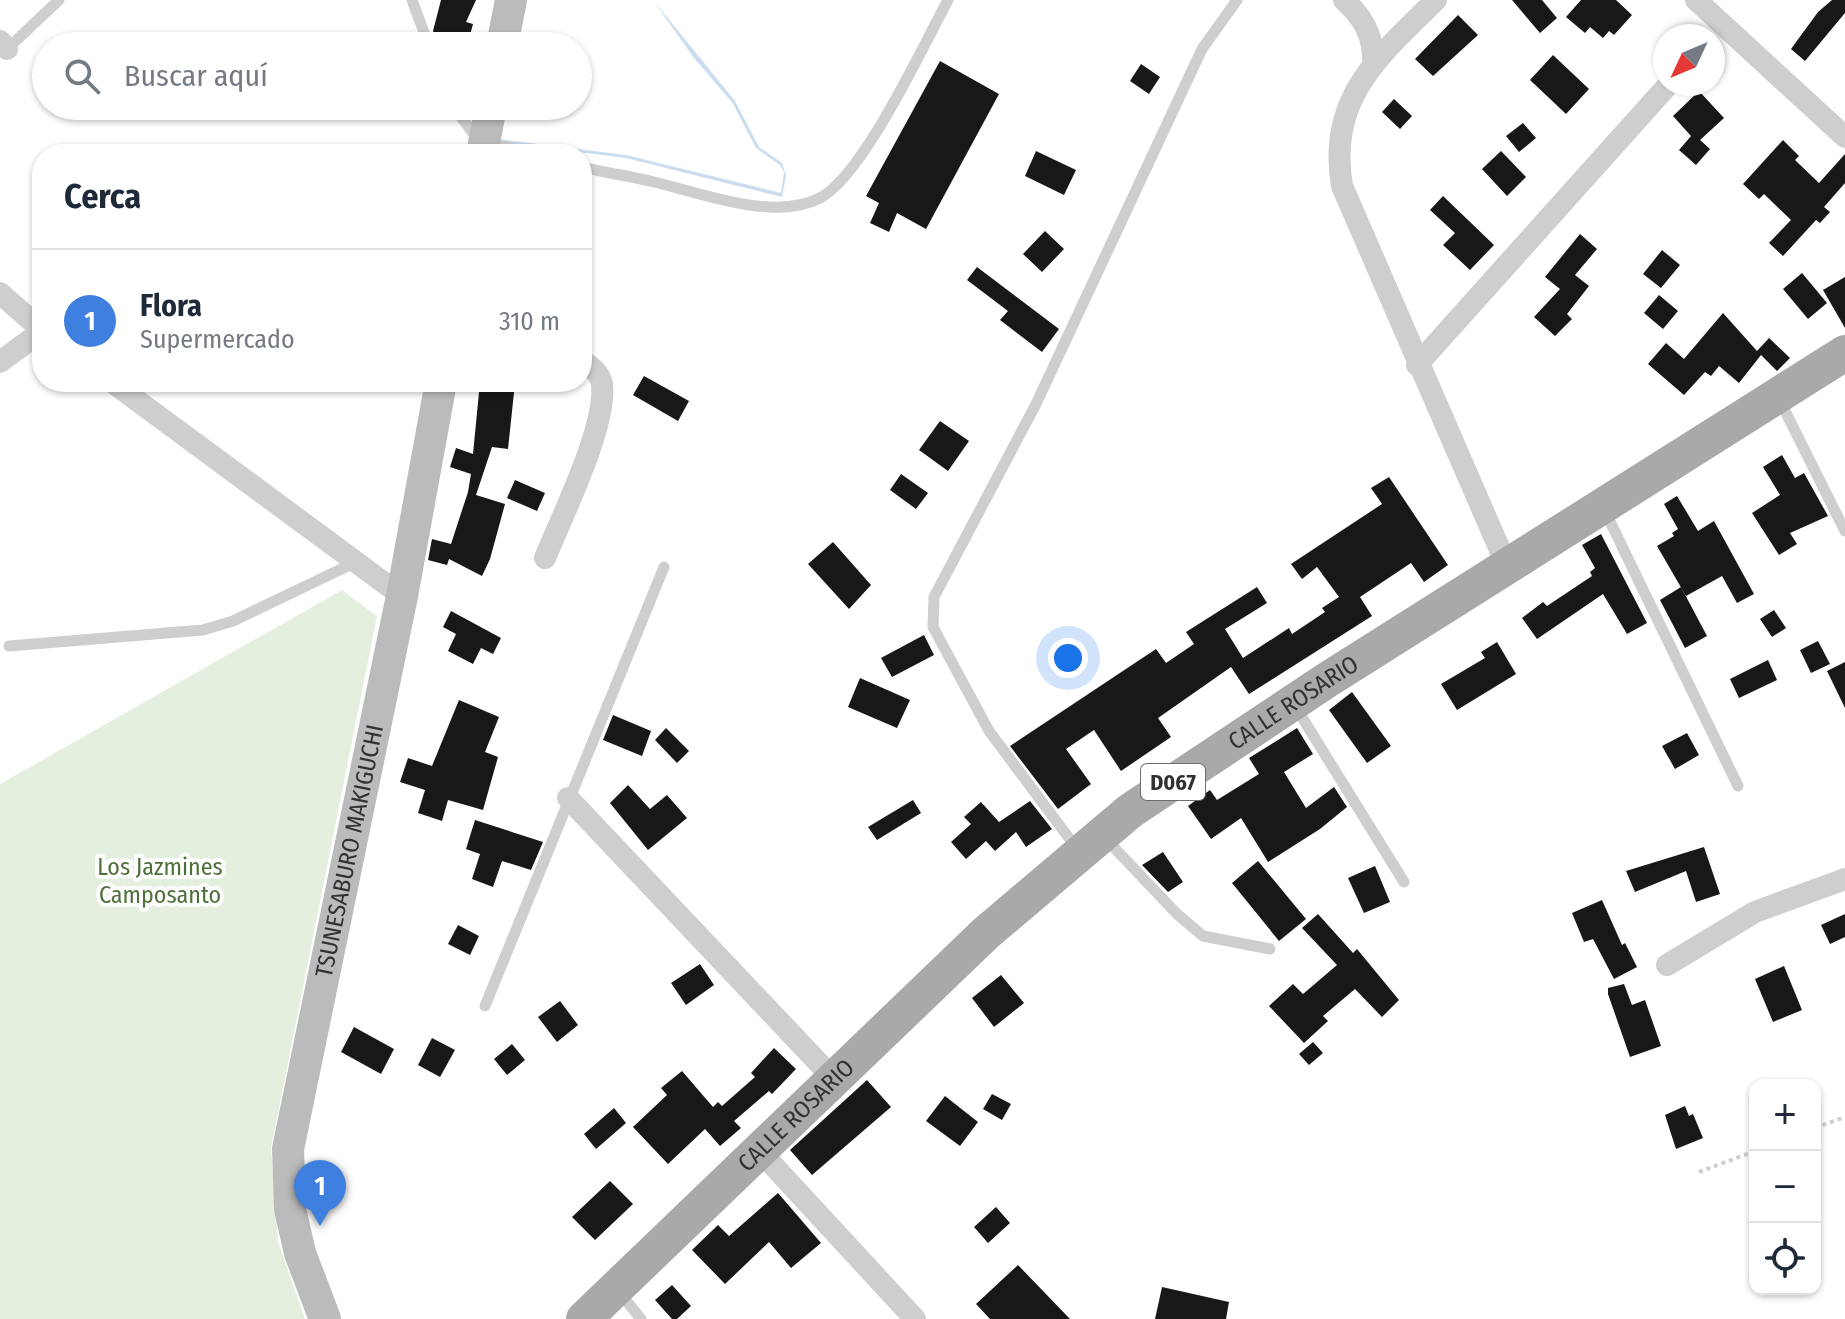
<!DOCTYPE html>
<html lang="es">
<head>
<meta charset="utf-8">
<style>
  :root { --surface:#fff; --page:#f2f2f3; --text:#1f2937; --muted:#747a83; --line:#e0e1e3; --accent:#f1322a }
  body { margin:0; font-family:"Fira Sans Condensed",sans-serif; background:var(--page); color:var(--text) }
  .controls { position:absolute; right:24px; bottom:24px; display:grid; overflow:hidden; border-radius:16px; box-shadow:0 2px 6px #0004 }
  .controls button { width:72px; height:72px; display:grid; place-items:center; padding:0; border:0; border-bottom:2px solid var(--line); background:var(--surface); color:var(--text); font:40px sans-serif }
  .compass { position:absolute; left:1653px; top:24px; width:72px; height:72px; border-radius:50%; background:var(--surface); box-shadow:0 2px 6px #0004; rotate:226deg }
  .you { position:absolute; left:1068px; top:658px; width:28px; height:28px; margin:-20px; border:6px solid #fff; border-radius:50%; background:#1a73e8; box-shadow:0 0 0 12px #1a73e833 }
  .badge { display:grid; place-items:center; width:52px; height:52px; border-radius:50%; background:var(--accent); color:#fff; font-size:26px; font-weight:700 }
  .pin { position:absolute; translate:-50% -66px; filter:drop-shadow(0 2px 4px #0008) }
  .pin::after { content:''; position:absolute; top:42px; width:28px; height:24px; background:inherit; clip-path:polygon(0 0,100% 0,50% 100%) }
  .list { margin:0; padding:0; list-style:none }
  h2 { display:flex; justify-content:space-between; align-items:center; height:104px; margin:0; padding:0 32px; font-size:34px }
  h2 small { font-size:26px; font-weight:400; color:var(--muted) }
  .list li { display:grid; grid-template-columns:52px 1fr auto; gap:24px; align-items:center; box-sizing:border-box; height:144px; padding:0 32px; border-top:2px solid var(--line) }
  .list b { display:block; font-size:30px; white-space:nowrap }
  .list p { margin:0; font-size:26px; white-space:nowrap; color:var(--muted) }
  .list em { font-size:26px; font-style:normal; color:var(--muted) }
  .icon { flex:none; width:44px; height:44px; fill:none; stroke:currentColor; stroke-width:2; stroke-linecap:round; stroke-linejoin:round }
  .map { position:relative; flex:none; width:1845px; height:1319px; overflow:hidden }
  .search { position:absolute; background:var(--surface); box-shadow:0 2px 6px #0004; left:32px; top:32px; width:560px; height:88px; display:flex; align-items:center; gap:20px; box-sizing:border-box; padding:0 28px; border-radius:44px; color:var(--muted); font-size:30px }
  .panel { position:absolute; background:var(--surface); box-shadow:0 2px 6px #0004; left:32px; top:144px; width:560px; height:248px; border-radius:32px }
  .map>svg:first-child { display:block }
  .green { fill:#e5efdf }
  .water { fill:#caddef }
  .building { fill:#181818 }
  .lines { fill:none; stroke-linecap:round; stroke-linejoin:round }
  .path { stroke:#cecece; stroke-width:4; stroke-dasharray:4 4; stroke-linecap:butt }
  .lane { stroke:#cecece; stroke-width:11 }
  .street { stroke:#cecece; stroke-width:22 }
  .secondary { stroke:#bbb; stroke-width:32 }
  .primary { stroke:#a9a9a9; stroke-width:36 }
  .labels { text-anchor:middle; dominant-baseline:central; stroke-width:8; stroke-linejoin:round; paint-order:stroke }
  .shield { fill:#fff; stroke:#6f6f6f; stroke-width:2 }
  .shield-label { font-size:22px; font-weight:bold; fill:#313131 }
  .street-label { font-size:24px; fill:#313131; stroke:#fff }
  .park-label { font-size:24px; fill:#4e713a; stroke:#fff }
</style>
</head>
<body>
<div class="map">
<svg width="1845" height="1319" viewBox="0 0 1845 1319">
  <rect width="100%" height="100%" fill="#fff"/>
  <path class="green" d="M342 590 377 616 271 1148 278 1242 305 1319H0V784Z"/>
  <path class="water" d="M653 0 735 101 759 147 782 163 786 176 782 197 626 158 499 142V139L626 155 781 193 784 172 780 165 756 148 732 102 694 58Z"/>
  <g class="building">
    <path d="M441 0H476L466 22 473 24 467 46 436 39 433 31Z"/>
    <path d="M1512 0H1542L1557 18 1540 33Z"/>
    <path d="M1581 0H1616L1632 15 1614 35 1609 31 1603 38 1590 27 1585 33 1566 17Z"/>
    <path d="M1832 0H1845V13L1805 61 1791 49 1818 12Z"/>
    <path d="M1458 15 1478 35 1433 76 1415 59Z"/>
    <path d="M1553 55 1589 89 1566 114 1530 80Z"/>
    <path d="M940 61 999 94 926 229 897 213 889 232 870 223 879 203 866 196Z"/>
    <path d="M1141 64 1160 77 1149 94 1130 81Z"/>
    <path d="M1699 91 1724 118 1700 140 1710 149 1696 165 1679 150 1691 136 1673 116Z"/>
    <path d="M1394 99 1412 116 1400 129 1382 112Z"/>
    <path d="M1523 123 1536 138 1519 152 1506 136Z"/>
    <path d="M1783 140 1799 156 1795 160 1819 183 1845 154V183L1824 207 1830 212 1820 223 1816 220 1783 256 1769 243 1791 220 1764 194 1759 199 1743 184Z"/>
    <path d="M1036 151 1076 170 1064 195 1025 176Z"/>
    <path d="M1501 151 1526 177 1507 196 1482 169Z"/>
    <path d="M1443 196 1494 245 1470 270 1443 245 1455 233 1430 210Z"/>
    <path d="M1045 231 1064 249 1042 272 1023 254Z"/>
    <path d="M1580 234 1597 249 1575 275 1589 286 1567 314 1572 319 1555 336 1534 317 1560 289 1545 277Z"/>
    <path d="M1662 250 1680 265 1661 288 1643 274Z"/>
    <path d="M977 267 1059 329 1042 352 1000 320 1008 311 967 280Z"/>
    <path d="M1802 273 1827 303 1808 319 1783 289Z"/>
    <path d="M1845 277V328L1823 290Z"/>
    <path d="M1659 295 1678 311 1663 329 1644 313Z"/>
    <path d="M1723 313 1757 351 1769 338 1790 358 1777 371 1761 355 1739 383 1719 366 1711 376 1705 372 1684 395 1648 364 1666 343 1684 359Z"/>
    <path d="M644 376 689 401 678 421 633 395Z"/>
    <path d="M480 382 515 383 508 449 492 447 476 495 505 504 490 559 482 576 449 559 447 565 428 560 432 539 451 544 468 492 471 474 450 467 456 448 473 454Z"/>
    <path d="M940 421 969 441 948 471 919 450Z"/>
    <path d="M1782 455 1795 478 1804 473 1828 516 1790 533 1797 544 1779 555 1752 513 1780 495 1763 467Z"/>
    <path d="M901 474 928 493 916 509 890 490Z"/>
    <path d="M1389 477 1448 565 1424 582 1411 563 1360 597 1372 616 1249 694 1231 667 1158 718 1171 737 1121 771 1094 730 1066 749 1091 784 1058 809 1010 746 1156 649 1166 663 1194 644 1186 632 1257 587 1267 603 1225 629 1243 658 1289 628 1292 634 1325 612 1322 608 1339 597 1317 567 1302 579 1291 564 1382 504 1371 488Z"/>
    <path d="M515 480 545 493 537 511 507 498Z"/>
    <path d="M1677 496 1698 531 1714 521 1754 594 1737 603 1722 576 1686 596 1657 546 1674 536 1672 533 1678 529 1664 504Z"/>
    <path d="M1601 534 1647 623 1627 634 1603 594 1537 639 1522 618 1543 602 1547 606 1592 576 1590 572 1595 568 1582 545Z"/>
    <path d="M833 542 871 585 849 609 808 564Z"/>
    <path d="M1681 587 1707 636 1685 648 1660 600Z"/>
    <path d="M1774 610 1786 628 1772 637 1760 619Z"/>
    <path d="M451 611 501 638 493 654 481 648 473 664 448 651 456 634 443 627Z"/>
    <path d="M924 635 934 655 892 677 881 658Z"/>
    <path d="M1818 641 1830 664 1811 673 1800 650Z"/>
    <path d="M1497 642 1516 674 1457 710 1441 684 1485 658 1481 652Z"/>
    <path d="M1768 660 1777 680 1739 698 1730 679Z"/>
    <path d="M1845 662V708L1827 671Z"/>
    <path d="M860 678 910 700 897 728 848 707Z"/>
    <path d="M1352 692 1391 746 1367 763 1329 710Z"/>
    <path d="M459 700 499 717 485 752 498 757 483 810 448 800 442 821 418 813 425 790 400 782 408 758 432 766Z"/>
    <path d="M613 715 651 731 642 756 603 740Z"/>
    <path d="M666 728 689 751 677 763 655 740Z"/>
    <path d="M1297 728 1313 754 1284 772 1306 808 1334 787 1347 807 1320 829 1268 862 1241 818 1211 839 1188 806 1210 790 1217 800 1259 774 1249 758Z"/>
    <path d="M1687 733 1699 755 1675 769 1662 746Z"/>
    <path d="M628 785 650 809 667 795 687 818 648 850 610 803Z"/>
    <path d="M913 800 921 813 877 840 868 827Z"/>
    <path d="M1030 801 1052 829 1026 847 1016 832 995 851 986 841 966 859 951 842 971 824 964 817 981 802 999 822Z"/>
    <path d="M475 820 543 842 531 870 502 861 493 887 472 879 480 854 466 849Z"/>
    <path d="M1704 847 1720 894 1696 902 1686 871 1635 892 1626 871Z"/>
    <path d="M1163 852 1183 882 1168 892 1142 865Z"/>
    <path d="M1258 861 1306 919 1279 941 1232 883Z"/>
    <path d="M1375 866 1390 902 1364 913 1348 878Z"/>
    <path d="M1602 900 1622 945 1625 943 1637 967 1614 979 1593 939 1584 942 1572 913Z"/>
    <path d="M1318 914 1353 953 1357 949 1399 1000 1382 1017 1355 989 1323 1016 1328 1021 1304 1043 1269 1006 1293 984 1303 994 1337 965 1302 928Z"/>
    <path d="M1845 914V937L1830 944 1821 925Z"/>
    <path d="M458 925 479 936 470 955 448 944Z"/>
    <path d="M700 964 714 985 686 1005 671 983Z"/>
    <path d="M1784 966 1802 1010 1773 1022 1755 979Z"/>
    <path d="M1001 975 1024 1003 994 1027 972 998Z"/>
    <path d="M1624 984 1632 1005 1645 1000 1661 1046 1630 1057 1608 994V988Z"/>
    <path d="M560 1001 578 1025 557 1042 538 1017Z"/>
    <path d="M354 1027 394 1049 381 1074 341 1052Z"/>
    <path d="M432 1038 455 1050 440 1077 418 1065Z"/>
    <path d="M1313 1042 1323 1053 1309 1065 1299 1054Z"/>
    <path d="M512 1044 525 1060 507 1075 494 1059Z"/>
    <path d="M774 1048 796 1069 772 1094 769 1091 734 1121 741 1128 720 1146 705 1129 668 1164 633 1127 667 1095 661 1088 682 1071 713 1107 718 1102 722 1106 755 1077 751 1073Z"/>
    <path d="M867 1080 891 1107 812 1175 790 1150Z"/>
    <path d="M992 1094 1011 1104 1002 1120 983 1109Z"/>
    <path d="M945 1096 978 1122 960 1146 926 1121Z"/>
    <path d="M1685 1106 1689 1116 1693 1114 1703 1138 1676 1149 1665 1115Z"/>
    <path d="M614 1108 626 1123 596 1149 584 1134Z"/>
    <path d="M610 1181 633 1204 595 1240 572 1217Z"/>
    <path d="M778 1193 821 1243 791 1268 769 1242 725 1284 692 1250 718 1225 729 1236Z"/>
    <path d="M996 1207 1010 1223 988 1243 974 1227Z"/>
    <path d="M1018 1265 1070 1319H990L976 1304Z"/>
    <path d="M672 1285 691 1306 677 1319H672L655 1300Z"/>
    <path d="M1162 1287 1229 1302 1226 1319H1155Z"/>
  </g>
  <g class="lines">
    <g class="path">
      <path d="M1815 1128 1845 1117"/>
      <path d="M1699 1172 1755 1151"/>
    </g>
    <g class="lane">
      <path d="M412 0 429 46"/>
      <path d="M6 50 59 0"/>
      <path d="M453 106 478 140"/>
      <path d="M488 142 533 154"/>
      <path d="M582 167C606 173 630 176 654 182 701 193 774 222 820 198 863 176 923 46 948 0"/>
      <path d="M1779 399 1845 531"/>
      <path d="M1604 509 1738 786"/>
      <path d="M9 646 203 630 233 621 356 562"/>
      <path d="M1295 706 1404 882"/>
      <path d="M1105 838 1177 914 1203 936 1270 949"/>
      <path d="M1078 850 989 731 933 627 934 597 1036 404 1202 49 1237 0"/>
      <path d="M485 1006 664 567"/>
      <path d="M620 1293 641 1319"/>
    </g>
    <g class="street">
      <path d="M1344 0C1363 17 1374 36 1373 62"/>
      <path d="M1436 0C1379 56 1327 98 1342 186L1507 566"/>
      <path d="M1696 0 1845 137"/>
      <path d="M0 41 7 49"/>
      <path d="M0 293 42 330"/>
      <path d="M0 362 42 331"/>
      <path d="M1417 365 1669 84"/>
      <path d="M112 382 402 596"/>
      <path d="M545 558C562 516 607 426 602 384 600 373 591 366 582 361"/>
      <path d="M568 798 832 1077"/>
      <path d="M1667 965 1755 912 1845 879"/>
      <path d="M758 1149 915 1319"/>
    </g>
    <g class="secondary">
      <path d="M502 46 511 0"/>
      <path d="M482 154 491 106"/>
      <path id="s1" d="M325 1319 300 1253 290 1209 288 1149 402 596 441 382"/>
    </g>
    <path class="primary" id="s2" d="M584 1319 986 933 1130 811 1327 680 1845 353"/>
  </g>
  <g class="labels">
    <rect class="shield" x="1141" y="764" width="64" height="36" rx="6"/>
    <g class="shield-label">
      <text x="1173" y="782">D067</text>
    </g>
    <g class="street-label">
      <text stroke="none"><textPath href="#s2" startOffset="942">CALLE ROSARIO</textPath></text>
      <text stroke="none"><textPath href="#s1" startOffset="480">TSUNESABURO MAKIGUCHI</textPath></text>
      <text stroke="none"><textPath href="#s2" startOffset="294">CALLE ROSARIO</textPath></text>
    </g>
    <g class="park-label">
      <text x="160" y="867">Los Jazmines<tspan x="160" dy="28">Camposanto</tspan></text>
    </g>
  </g>
</svg>
<div class="controls">
<button>+</button>
<button>−</button>
<button><svg class="icon" aria-label="locate" viewBox="0 0 24 24"><circle cx="12" cy="12" r="6"/><path d="M12 2v4M12 18v4M2 12h4M18 12h4"/></svg></button>
</div>
<svg class="compass" viewBox="-18 -18 36 36"><path d="M0-13l5 13h-10z" fill="#e53935"/><path d="M0 13l5-13h-10z" fill="#747a83"/></svg>
<div class="you"></div>
<div class="pin badge" style="left:320px;top:1226px;background:#3f7fe0">1</div>
<div class="search"><svg class="icon" aria-label="search" viewBox="0 0 24 24"><circle cx="10" cy="10" r="6"/><path d="M15 15l6 6"/></svg>Buscar aquí</div>
<section class="panel">
<h2>Cerca<small></small></h2>
<ul class="list">
<li><span class="badge" style="background:#3f7fe0">1</span><div><b>Flora</b><p>Supermercado</p></div><em>310 m</em></li>
</ul>
</section>
</div>
</body>
</html>
